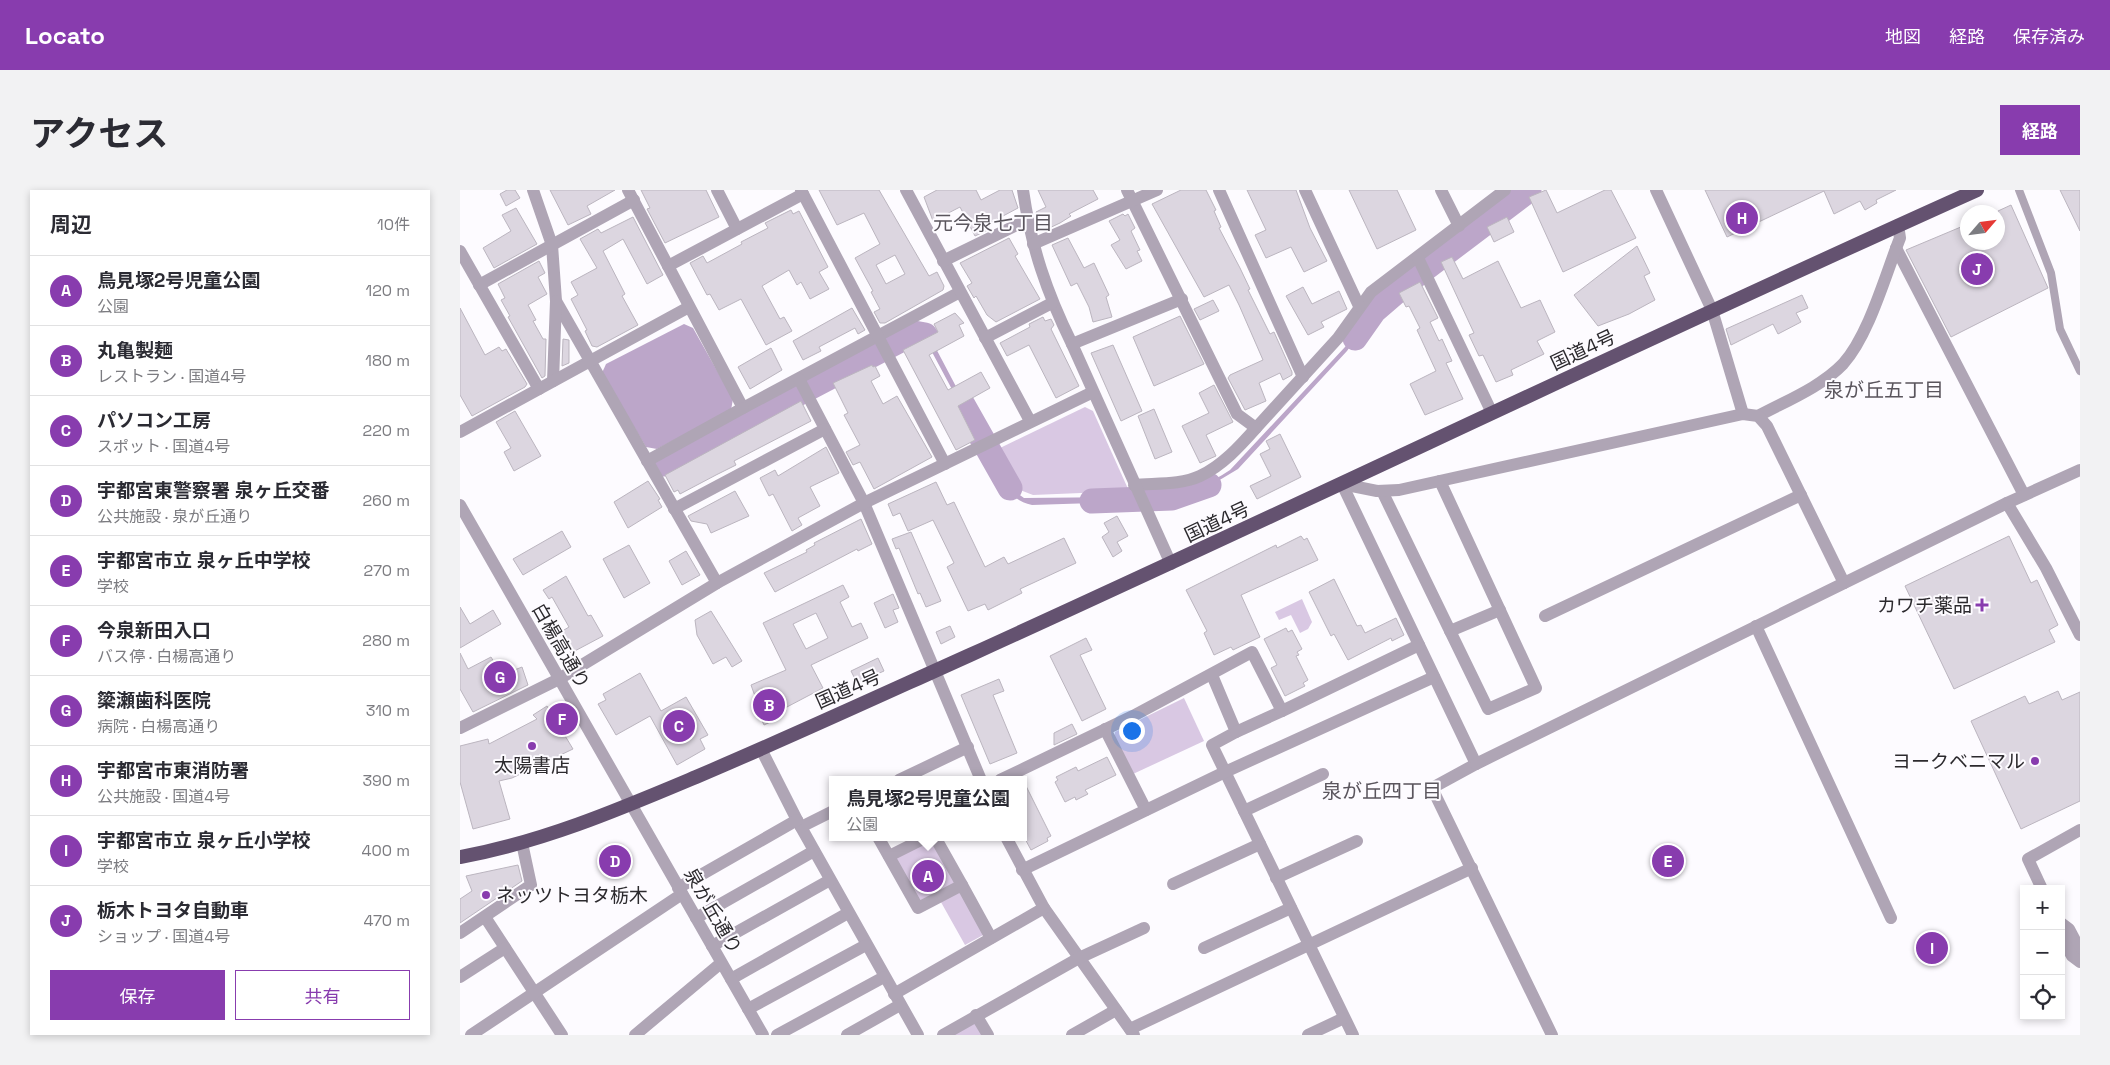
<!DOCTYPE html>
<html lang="ja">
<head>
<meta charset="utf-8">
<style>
  :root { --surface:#fff; --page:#f2f2f3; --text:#2b2b33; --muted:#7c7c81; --line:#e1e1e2; --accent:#883cae }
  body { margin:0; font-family:"Space Grotesk","Noto Sans JP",sans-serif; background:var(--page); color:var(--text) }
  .controls { position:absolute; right:15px; bottom:15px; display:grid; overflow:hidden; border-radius:0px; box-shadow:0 2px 8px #0003 }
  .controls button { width:45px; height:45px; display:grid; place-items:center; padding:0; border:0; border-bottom:1px solid var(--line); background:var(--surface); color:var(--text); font:25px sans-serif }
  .compass { position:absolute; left:1500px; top:15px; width:45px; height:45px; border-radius:50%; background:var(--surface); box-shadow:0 2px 8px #0003; rotate:62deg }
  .you { position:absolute; left:671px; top:540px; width:18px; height:18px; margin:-12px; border:4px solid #fff; border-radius:50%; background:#1a73e8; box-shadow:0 0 0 8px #1a73e833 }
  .badge { display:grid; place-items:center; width:32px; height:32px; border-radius:50%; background:var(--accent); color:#fff; font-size:16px; font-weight:700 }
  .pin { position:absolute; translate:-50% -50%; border:2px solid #fff; box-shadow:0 1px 5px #0006 }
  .popup { position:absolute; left:369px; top:586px; width:198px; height:65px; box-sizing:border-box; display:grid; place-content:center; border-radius:0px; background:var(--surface); filter:drop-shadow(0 1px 4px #0005); font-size:16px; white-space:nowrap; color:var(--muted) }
  .popup b { font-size:19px; color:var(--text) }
  .popup::after { content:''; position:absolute; left:50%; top:100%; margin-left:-10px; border:10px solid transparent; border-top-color:var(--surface) }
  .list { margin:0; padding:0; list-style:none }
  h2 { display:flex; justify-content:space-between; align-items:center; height:65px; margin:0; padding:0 20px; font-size:21px }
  h2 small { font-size:16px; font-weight:400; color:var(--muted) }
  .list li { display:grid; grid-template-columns:32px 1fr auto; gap:15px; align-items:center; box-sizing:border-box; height:70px; padding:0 20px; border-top:1px solid var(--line) }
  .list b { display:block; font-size:19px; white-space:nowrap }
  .list p { margin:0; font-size:16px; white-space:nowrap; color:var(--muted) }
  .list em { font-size:16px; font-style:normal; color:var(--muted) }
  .actions { display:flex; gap:10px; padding:15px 20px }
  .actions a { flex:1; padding:11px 0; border:1px solid var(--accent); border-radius:0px; text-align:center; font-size:18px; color:var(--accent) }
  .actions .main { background:var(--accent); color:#fff }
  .icon { flex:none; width:28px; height:28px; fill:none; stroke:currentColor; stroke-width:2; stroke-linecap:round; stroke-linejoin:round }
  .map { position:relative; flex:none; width:1620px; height:845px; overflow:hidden; border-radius:0px }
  header { display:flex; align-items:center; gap:30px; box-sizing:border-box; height:70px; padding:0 25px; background:var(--accent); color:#fff }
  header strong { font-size:24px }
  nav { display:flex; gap:28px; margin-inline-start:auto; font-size:18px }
  .intro { display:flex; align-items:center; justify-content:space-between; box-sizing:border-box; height:120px; padding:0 30px }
  h1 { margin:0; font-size:35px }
  .button { padding:12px 22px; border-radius:0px; background:var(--accent); color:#fff; font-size:18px; font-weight:700 }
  main { display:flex; gap:30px; padding:0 30px }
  aside { flex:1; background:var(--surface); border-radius:0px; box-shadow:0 2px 8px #0003 }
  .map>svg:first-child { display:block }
  .green { fill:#d9c8e3 }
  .water { fill:#bca6c9 }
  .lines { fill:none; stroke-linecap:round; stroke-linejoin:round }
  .river { stroke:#bca6c9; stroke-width:25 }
  .building { fill:#dcd6e0; stroke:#bbb5bf; fill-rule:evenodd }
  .service { stroke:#afa5b5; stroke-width:8 }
  .minor { stroke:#afa5b5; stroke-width:12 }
  .tertiary { stroke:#afa5b5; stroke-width:12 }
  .trunk { stroke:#645270; stroke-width:14 }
  .poi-dot { fill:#883cae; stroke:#fdfbff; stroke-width:2 }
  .labels { text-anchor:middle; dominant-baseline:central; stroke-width:4; stroke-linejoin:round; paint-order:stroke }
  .street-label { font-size:19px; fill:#2c2a2e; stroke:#fdfbff }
  .poi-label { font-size:19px; fill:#2c2a2e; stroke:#fdfbff; text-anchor:end }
  .neighbourhood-label { font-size:20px; fill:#5a555d; stroke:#fdfbff }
</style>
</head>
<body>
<header>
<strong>Locato</strong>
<nav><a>地図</a><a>経路</a><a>保存済み</a></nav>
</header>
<div class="intro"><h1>アクセス</h1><a class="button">経路</a></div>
<main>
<aside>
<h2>周辺<small>10件</small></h2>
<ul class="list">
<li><span class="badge">A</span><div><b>鳥見塚2号児童公園</b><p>公園</p></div><em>120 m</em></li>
<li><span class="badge">B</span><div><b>丸亀製麺</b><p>レストラン · 国道4号</p></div><em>180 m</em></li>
<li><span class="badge">C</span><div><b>パソコン工房</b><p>スポット · 国道4号</p></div><em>220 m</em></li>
<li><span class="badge">D</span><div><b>宇都宮東警察署 泉ヶ丘交番</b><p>公共施設 · 泉が丘通り</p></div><em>260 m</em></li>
<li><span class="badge">E</span><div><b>宇都宮市立 泉ヶ丘中学校</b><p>学校</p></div><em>270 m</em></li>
<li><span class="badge">F</span><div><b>今泉新田入口</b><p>バス停 · 白楊高通り</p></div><em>280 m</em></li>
<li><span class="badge">G</span><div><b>簗瀬歯科医院</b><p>病院 · 白楊高通り</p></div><em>310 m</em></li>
<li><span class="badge">H</span><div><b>宇都宮市東消防署</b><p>公共施設 · 国道4号</p></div><em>390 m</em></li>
<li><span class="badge">I</span><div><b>宇都宮市立 泉ヶ丘小学校</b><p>学校</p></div><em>400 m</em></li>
<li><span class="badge">J</span><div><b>栃木トヨタ自動車</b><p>ショップ · 国道4号</p></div><em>470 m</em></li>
</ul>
<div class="actions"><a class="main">保存</a><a>共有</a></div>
</aside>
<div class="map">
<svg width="1620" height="845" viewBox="0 0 1620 845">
  <rect width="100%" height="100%" fill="#fdfbff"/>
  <g class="green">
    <path d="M625 217 633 221 669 301 573 305 560 300 538 259Z"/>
    <path d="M842 409 852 432 848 439 840 443 831 425 819 430 815 422Z"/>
    <path d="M724 508 744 551 673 584 654 549 655 542Z"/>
    <path d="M472 649 525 744 505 755 477 705 459 714 434 668Z"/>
    <path d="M516 830 525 845H490Z"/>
  </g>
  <g class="water">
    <path d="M1069 0H1073L976 72 974 70Z"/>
    <path d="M952 87 954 90 916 119 887 161 778 279 753 294 738 301 700 308V304C727 301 748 295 770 280L885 157 913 116Z"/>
    <path d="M224 134 233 138 273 209 271 220 197 259 186 257 142 183 146 174Z"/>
    <path d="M456 141 465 143 472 151 521 244 517 246 465 149 457 146 442 152 440 147Z"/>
    <path d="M327 209 329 212 206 278 204 275Z"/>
    <path d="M534 268 553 300 564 308 665 307V312L572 315C548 310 542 290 531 270Z"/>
  </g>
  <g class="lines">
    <g class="river">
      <path d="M895 148 914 121 950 90 1069 0"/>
      <path d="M503 215 550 298"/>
      <path d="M204 274 454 143 465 145 469 151"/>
      <path d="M632 311 712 308 749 295"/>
    </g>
  </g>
  <g class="building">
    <path d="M47 0H55L60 8 46 16 40 4Z"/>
    <path d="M90 0H155L127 16 131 24 108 35Z"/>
    <path d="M181 0H246L259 27 205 53 187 19 190 18Z"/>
    <path d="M359 0H419L469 86 477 82 484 96 483 100 425 133H420L414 122 420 119 411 102 413 101 395 68 420 54 404 23 377 35ZM435 65 445 84 426 94 416 75Z"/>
    <path d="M477 0H516L521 10 540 0H552L558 18 528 34 530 39 515 46 500 17 473 31 464 7Z"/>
    <path d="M578 0H633L638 9 609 24 611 26 600 33 585 40 576 22 586 17Z"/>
    <path d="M721 0H746L756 20 754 21 761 37 759 38 780 78 790 99 788 100 810 144 814 142 832 182V185L823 190 820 183 799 193 806 211 785 220 768 188 770 185 803 170 779 115 769 95 744 107 692 14Z"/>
    <path d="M787 0H836L850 38 867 71 844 82 831 57 806 68 795 45 806 40Z"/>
    <path d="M889 0H937L956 40 917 59Z"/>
    <path d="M1086 0 1097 23 1145 0H1151L1176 48 1103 82 1069 7Z"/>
    <path d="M1245 0H1436L1416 10 1417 13 1405 20 1400 11 1374 24 1364 1 1267 47Z"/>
    <path d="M1600 0H1620V41Z"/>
    <path d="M1551 15 1588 98 1491 147 1446 60 1508 34V52H1538V21Z"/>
    <path d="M56 18 77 54 34 78 23 58 51 41 42 25Z"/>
    <path d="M331 20 333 24 339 21 368 77 359 82 369 99 350 109 341 92 337 95 329 80 302 96 320 129 324 127 332 141 306 155 281 109 259 120 250 104 247 105 230 73 243 66 247 73 282 54 281 52 308 38 305 33Z"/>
    <path d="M663 24 665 26 668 24 675 38 671 41 680 60 677 61 682 71 666 79 651 55 660 50 649 31Z"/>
    <path d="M173 27 203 85 187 94 163 49 143 61 165 104 162 106 178 135 137 157 132 156 125 141 127 140 111 109 118 105 111 92 137 78 120 49 138 39 141 43Z"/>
    <path d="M1047 27 1054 42 1034 52 1027 37Z"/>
    <path d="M549 48 558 64 555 66 580 109 536 132 527 125 516 106 514 108 507 96 512 93 500 73Z"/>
    <path d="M608 48 624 78 634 73 649 105 646 107 652 127 633 132 629 117 617 93 611 96 592 55Z"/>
    <path d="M1177 56 1190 83 1184 86 1195 110 1169 124 1138 136 1114 105Z"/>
    <path d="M992 67 1003 89 1038 71 1061 118 1080 110 1095 142 1077 151 1084 164 1051 180 1053 185 1036 192 1023 165 1019 166 1009 145 1014 143 981 72Z"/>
    <path d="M79 71 85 83 78 87 87 104 68 115 76 130 73 131 83 149H86L85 186 82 188 48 127 50 126 41 110 45 108 38 94Z"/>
    <path d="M960 92 978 128 970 132 979 151 982 149 992 171 986 173 1003 209 965 225 950 194 976 181 957 140 960 138 949 116 946 117 939 103Z"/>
    <path d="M843 97 852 114 879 101 887 119 861 132 864 137 848 145 826 106Z"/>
    <path d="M1342 105 1348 118 1336 123 1341 132 1318 144 1313 134 1271 155 1266 139Z"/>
    <path d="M753 110 759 121 740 130 734 119Z"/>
    <path d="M0 118 25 165 39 157 42 161 46 159 67 194 65 197 12 226 0 205Z"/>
    <path d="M392 118 405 140 398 144 395 138 359 157 361 161 343 170 333 151Z"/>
    <path d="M495 123 504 133 499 135 504 146 469 165 488 200 521 182 530 198 498 216 515 250 496 260 443 160 478 142 474 134Z"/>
    <path d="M720 126 744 174 694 196 673 147Z"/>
    <path d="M583 127 585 131 591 129 594 135 591 139 619 196 596 208 569 155 547 166 540 153 570 137 569 134Z"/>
    <path d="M103 149 109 150V173L102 176Z"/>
    <path d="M653 155 682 221 661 231 631 163Z"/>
    <path d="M311 158 322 180 290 199 278 177Z"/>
    <path d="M412 175 413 177 415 176 420 186 411 191 423 214 437 206 472 267 414 299 400 272 393 275 386 262 400 255 384 225 388 223 373 193Z"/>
    <path d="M754 195 773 232 746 245 756 266 740 273 722 236 749 223 739 203Z"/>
    <path d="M341 211 351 231 274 271 276 275 256 285 220 304 218 300 214 302 205 285Z"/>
    <path d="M694 219 712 262 695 269 678 226Z"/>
    <path d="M55 221 81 266 54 281 44 262 51 258 36 232Z"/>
    <path d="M820 244 841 287 797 309 790 296 811 286 800 264 810 259 806 251Z"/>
    <path d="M366 257 379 283 350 297 360 316 338 328 342 335 332 341 313 304 309 306 300 288 315 280 318 286Z"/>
    <path d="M188 291 200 309 198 310 202 317 168 338 154 312Z"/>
    <path d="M476 292 487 315 494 312 525 377 544 367 548 374 604 348 616 373 560 399 562 403 528 420 525 414 508 421 487 377 494 373 473 330 448 341 440 323 433 326 428 314Z"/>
    <path d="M275 301 289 326 251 343 247 334 231 331 228 326Z"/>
    <path d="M657 326 668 346 657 352 662 361 653 367 642 347 649 342 644 333Z"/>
    <path d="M401 329 412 354 398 361 397 359 315 402 304 383 347 362 346 360 355 355 354 353Z"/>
    <path d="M102 341 111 357 63 385 53 369Z"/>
    <path d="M451 342 481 411 466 417 460 403 458 404 439 358 436 359 432 349Z"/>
    <path d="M841 346 844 350 847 348 858 370 781 405 800 447 773 460 771 457 754 465 744 443 747 441 726 400 816 355 817 358Z"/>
    <path d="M1549 346 1571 393 1577 390 1598 435 1589 440 1595 452 1494 499 1445 396Z"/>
    <path d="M169 355 190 393 164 408 143 369Z"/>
    <path d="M226 361 240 385 222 395 209 371Z"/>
    <path d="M106 386 128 426 131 425 143 446 111 463 99 443 109 437 92 407 89 409 83 400Z"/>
    <path d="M874 389 897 436 901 435 905 443 936 428 944 445 932 451 931 448 888 470 874 444 871 446 849 402Z"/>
    <path d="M383 395 389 407 380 412 392 437 401 433 408 448 351 475 363 498 325 518 317 523 319 528 304 535 293 510 296 509 291 495 326 480 303 433ZM356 423 368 448 346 459 333 434Z"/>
    <path d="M433 404 439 418 433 420 438 432 425 438 414 413Z"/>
    <path d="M0 417 10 434 33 420 41 434 0 458Z"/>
    <path d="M251 421 282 471 272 477 266 467 253 474 237 445 235 430Z"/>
    <path d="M490 436 495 447 481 454 476 442Z"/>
    <path d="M826 438 828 442 832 440 842 459 837 462 839 465 836 466 848 490 843 493 845 496 825 506 811 478 817 475 804 449Z"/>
    <path d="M626 448 632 460 620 465 646 519 622 531 590 466Z"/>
    <path d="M0 463 8 479 31 467 42 485 62 477 68 495 13 522 0 499Z"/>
    <path d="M418 468 424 481 397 493 391 481Z"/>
    <path d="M180 483 201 521 226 507 248 545 240 549 245 559 217 575 190 526 156 545 138 514 146 510 143 504Z"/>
    <path d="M539 489 544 501 533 505 557 563 530 574 501 505Z"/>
    <path d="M1598 501 1602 510 1620 502V611L1561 639 1511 531 1565 506 1569 514Z"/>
    <path d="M87 516 113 559 52 588 39 591 50 629 13 639 0 592V556L28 549 29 554 77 529 73 525Z"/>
    <path d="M612 534 617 544 594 555V543Z"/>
    <path d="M647 567 656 585 625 600 628 604 616 610 615 607 605 612 595 592 598 590 596 587 616 577 618 581Z"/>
    <path d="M563 590 591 646 587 648 588 651 571 660 563 645Z"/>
    <path d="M58 675 62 691 0 733V709L12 701 6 686Z"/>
  </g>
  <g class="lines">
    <path class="service" d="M1559 0 1591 83 1600 139 1620 181"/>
    <g class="minor">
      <path d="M73 0 92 55 96 111 257 393"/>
      <path d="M168 0 283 218 500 102"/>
      <path d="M257 0 277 39"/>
      <path d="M341 0 485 274"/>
      <path d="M446 0 570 231"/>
      <path d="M563 0C571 57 587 103 612 154"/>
      <path d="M667 0 777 224 796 238 878 148 911 102 1045 0"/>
      <path d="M759 0 843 187"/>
      <path d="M845 0 899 116"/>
      <path d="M981 0 999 36"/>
      <path d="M573 54 697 0"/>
      <path d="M1436 58 1564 305"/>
      <path d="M0 61 79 199"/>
      <path d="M958 68 1032 223"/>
      <path d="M483 71 567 30"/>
      <path d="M208 76 343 4"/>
      <path d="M19 95 174 10"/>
      <path d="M1252 120 1283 224"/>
      <path d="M525 148 592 113"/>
      <path d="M339 189 404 313 521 590"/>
      <path d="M93 191 96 111"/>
      <path d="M1298 226C1326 211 1361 197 1383 174 1409 145 1425 86 1440 48L1438 35"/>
      <path d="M0 242 229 117"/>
      <path d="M187 271 283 218"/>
      <path d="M882 294 1016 574 972 598 1092 845"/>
      <path d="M674 295C695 293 721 295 740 286 762 276 780 256 796 238"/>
      <path d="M922 301 1028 519 1076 498 980 291"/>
      <path d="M1547 313 1586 378 1620 445"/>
      <path d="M214 319 365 239"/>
      <path d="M711 374 612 154 722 109"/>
      <path d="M1085 426 1341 305"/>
      <path d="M1296 436 1431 728"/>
      <path d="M990 441 1040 420"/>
      <path d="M752 485 776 542 752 555 893 845"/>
      <path d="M0 538 99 489 257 393 404 313 633 202"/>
      <path d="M645 539 686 620"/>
      <path d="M776 542 822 521"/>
      <path d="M301 559 337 630 458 845"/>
      <path d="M439 590 508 557"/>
      <path d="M540 590 673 526 792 462 822 521 959 455"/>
      <path d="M784 621 863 584"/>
      <path d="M341 637 373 621"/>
      <path d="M418 647 458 718 502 695 531 748"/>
      <path d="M475 647 502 695"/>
      <path d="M546 647 584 718 674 845"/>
      <path d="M429 666 467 647"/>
      <path d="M562 680 765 582 974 487"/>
      <path d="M816 688 897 651"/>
      <path d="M713 694 800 654"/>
      <path d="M218 698 337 630"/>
      <path d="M1582 699 1568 669 1620 640"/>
      <path d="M25 727 102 845"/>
      <path d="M236 728 354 661"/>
      <path d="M1601 733 1609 739 1620 760"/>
      <path d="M0 743 71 695 62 653"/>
      <path d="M1601 747 1612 766 1620 772"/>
      <path d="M252 756 370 690"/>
      <path d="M744 758 831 718"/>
      <path d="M0 787 45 758"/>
      <path d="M271 789 388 723"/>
      <path d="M434 804 584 718"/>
      <path d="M288 819 406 755"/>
      <path d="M516 825 528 845"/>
      <path d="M670 839 1012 678"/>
      <path d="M11 845 222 704"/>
      <path d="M175 845 261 773"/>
      <path d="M317 845 424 787"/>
      <path d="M387 845 440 815"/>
      <path d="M483 845 619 768 684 738"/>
      <path d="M612 845 656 820"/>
      <path d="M848 845 884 828"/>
    </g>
    <g class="tertiary">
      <path d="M1196 0 1252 120"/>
      <path d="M882 294 917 301 939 300 1283 224 1298 226 1307 236 1384 393"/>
      <path d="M0 315 303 845"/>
      <path d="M1016 574 1547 313 1620 280"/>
    </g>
    <path class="trunk" d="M0 667C83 652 160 619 236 587 328 548 419 506 510 465 847 312 1180 151 1517 0"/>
  </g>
  <g class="poi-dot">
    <path d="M1519.5 407.5h5v5h5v5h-5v5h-5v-5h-5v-5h5z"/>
    <circle cx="72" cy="556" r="5"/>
    <circle cx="1575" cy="571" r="5"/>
    <circle cx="26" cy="705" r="5"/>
  </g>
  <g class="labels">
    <g class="street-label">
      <text transform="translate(1123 160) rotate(-25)">国道4号</text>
      <text transform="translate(757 332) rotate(-25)">国道4号</text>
      <text transform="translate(101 456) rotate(60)">白楊高通り</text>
      <text transform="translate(388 499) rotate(-24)">国道4号</text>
      <text transform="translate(253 721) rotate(60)">泉が丘通り</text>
    </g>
    <g class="poi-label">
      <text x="1512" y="415">カワチ薬品</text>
      <text x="1565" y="571">ヨークベニマル</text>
      <text x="72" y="575" text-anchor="middle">太陽書店</text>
      <text x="36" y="705" text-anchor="start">ネッツトヨタ栃木</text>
    </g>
    <g class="neighbourhood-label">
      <text x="533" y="33">元今泉七丁目</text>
      <text x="1424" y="200">泉が丘五丁目</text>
      <text x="922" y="601">泉が丘四丁目</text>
    </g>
  </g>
</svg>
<div class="controls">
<button>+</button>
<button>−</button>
<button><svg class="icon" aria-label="locate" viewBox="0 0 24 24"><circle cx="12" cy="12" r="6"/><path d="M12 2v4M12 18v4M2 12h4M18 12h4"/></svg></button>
</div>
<svg class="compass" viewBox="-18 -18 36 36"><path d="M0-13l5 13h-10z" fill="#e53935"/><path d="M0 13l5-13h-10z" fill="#7c7c81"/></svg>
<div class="you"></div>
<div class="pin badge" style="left:468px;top:686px">A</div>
<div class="popup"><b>鳥見塚2号児童公園</b>公園</div>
<div class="pin badge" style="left:309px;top:515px">B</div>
<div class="pin badge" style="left:219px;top:536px">C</div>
<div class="pin badge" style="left:155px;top:671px">D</div>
<div class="pin badge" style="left:1208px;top:671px">E</div>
<div class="pin badge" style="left:102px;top:529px">F</div>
<div class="pin badge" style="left:40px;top:487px">G</div>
<div class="pin badge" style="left:1282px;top:28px">H</div>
<div class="pin badge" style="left:1472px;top:758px">I</div>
<div class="pin badge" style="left:1517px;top:79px">J</div>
</div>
</main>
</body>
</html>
